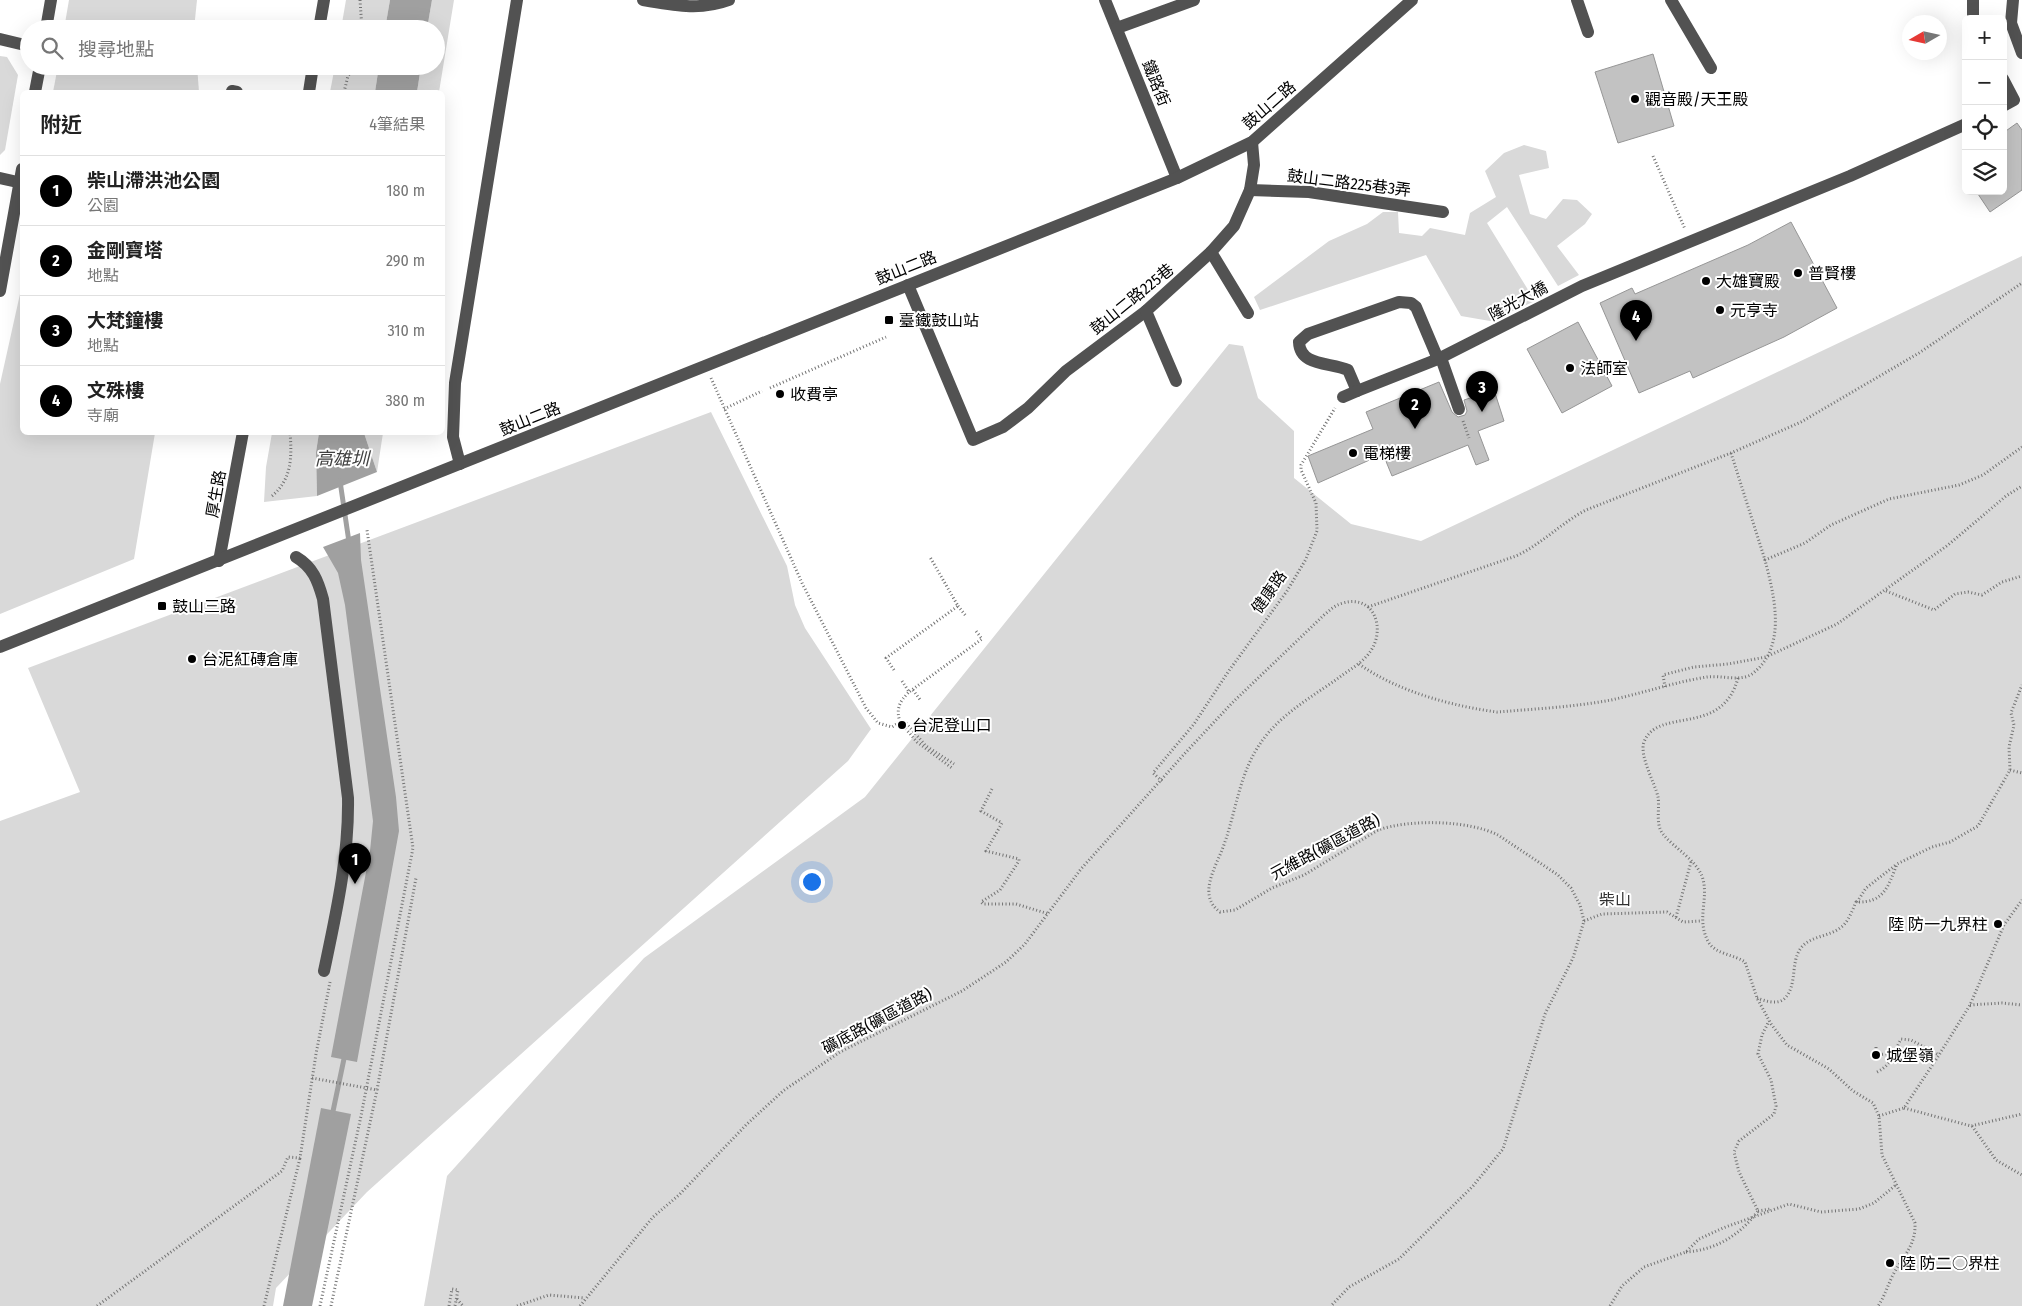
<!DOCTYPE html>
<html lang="zh-TW">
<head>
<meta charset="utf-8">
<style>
  :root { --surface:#fff; --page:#f6f6f6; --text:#222; --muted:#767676; --line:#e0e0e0; --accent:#000 }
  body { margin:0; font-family:"Fira Sans Condensed","Noto Sans TC",sans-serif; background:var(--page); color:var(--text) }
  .controls { position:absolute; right:15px; top:15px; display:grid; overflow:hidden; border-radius:8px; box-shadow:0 5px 20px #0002 }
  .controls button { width:45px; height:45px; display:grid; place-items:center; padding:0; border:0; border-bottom:1px solid var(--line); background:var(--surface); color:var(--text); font:25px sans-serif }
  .compass { position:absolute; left:1902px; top:15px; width:45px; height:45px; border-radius:50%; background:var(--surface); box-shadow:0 5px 20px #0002; rotate:261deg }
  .you { position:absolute; left:811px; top:881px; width:18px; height:18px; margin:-12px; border:4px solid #fff; border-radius:50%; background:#1a73e8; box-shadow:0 0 0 8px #1a73e833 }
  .badge { display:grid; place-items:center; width:32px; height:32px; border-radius:50%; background:var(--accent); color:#fff; font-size:16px; font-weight:700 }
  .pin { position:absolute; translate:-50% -41px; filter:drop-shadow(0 1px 2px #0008) }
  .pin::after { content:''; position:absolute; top:26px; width:18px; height:15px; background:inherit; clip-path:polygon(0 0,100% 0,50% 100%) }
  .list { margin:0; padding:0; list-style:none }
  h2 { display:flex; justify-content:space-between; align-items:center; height:65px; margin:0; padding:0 20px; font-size:21px }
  h2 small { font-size:16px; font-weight:400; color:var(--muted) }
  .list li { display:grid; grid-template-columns:32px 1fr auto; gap:15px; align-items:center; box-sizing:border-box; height:70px; padding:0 20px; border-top:1px solid var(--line) }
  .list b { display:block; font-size:19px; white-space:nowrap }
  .list p { margin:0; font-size:16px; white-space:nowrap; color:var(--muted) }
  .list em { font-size:16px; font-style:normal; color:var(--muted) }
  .icon { flex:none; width:28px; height:28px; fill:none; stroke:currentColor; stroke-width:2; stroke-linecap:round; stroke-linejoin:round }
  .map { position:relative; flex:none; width:2022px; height:1306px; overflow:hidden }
  .search { position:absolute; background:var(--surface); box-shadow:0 5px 20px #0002; left:20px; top:20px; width:425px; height:55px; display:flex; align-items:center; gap:12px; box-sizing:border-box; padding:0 18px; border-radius:28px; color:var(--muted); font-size:19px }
  .panel { position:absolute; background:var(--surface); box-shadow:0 5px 20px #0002; left:20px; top:90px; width:425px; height:345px; border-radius:8px }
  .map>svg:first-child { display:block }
  .green { fill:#d9d9d9 }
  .water { fill:#a0a0a0 }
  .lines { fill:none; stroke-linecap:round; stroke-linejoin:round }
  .stream { stroke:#a0a0a0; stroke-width:5 }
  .building { fill:#c2c2c2; stroke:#969696 }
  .path { stroke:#747474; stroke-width:3; stroke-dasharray:1 2.5; stroke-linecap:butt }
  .minor { stroke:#525252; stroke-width:12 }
  .poi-dot { fill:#000; stroke:#fff; stroke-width:2 }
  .labels { text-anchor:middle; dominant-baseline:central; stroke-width:4; stroke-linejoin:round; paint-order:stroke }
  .street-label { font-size:16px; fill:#000; stroke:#fff }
  .poi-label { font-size:16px; fill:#000; stroke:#fff; text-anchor:start }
  .park-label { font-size:16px; fill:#303030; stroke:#fff }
  .water-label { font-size:18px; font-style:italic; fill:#414141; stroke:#fff }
</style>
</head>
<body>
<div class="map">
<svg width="2022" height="1306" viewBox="0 0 2022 1306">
  <rect width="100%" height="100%" fill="#fff"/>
  <g class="green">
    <path d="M69 0H197L194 29H64Z"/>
    <path d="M346 0H390L385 29H341Z"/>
    <path d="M432 0H454L439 92H417L421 66H436V29H427Z"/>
    <path d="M0 56 7 57 18 75 5 150 0 155Z"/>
    <path d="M58 66H197L199 92H53Z"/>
    <path d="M335 66H379L375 92H330Z"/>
    <path d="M1524 145 1546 151 1549 168 1519 175 1530 214 1546 219 1563 199 1577 200 1592 214 1585 224 1557 246 1579 275 1558 286 1507 207 1487 223 1535 301 1490 321 1461 316 1426 255 1260 310 1254 297 1329 241 1367 224 1383 212H1398L1399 233 1422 236 1430 228 1465 235 1470 213 1496 197 1485 171 1504 153Z"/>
    <path d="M2022 256V1306H424L447 1176 644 958 865 797 1229 344 1243 346 1258 398 1294 431V478L1351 524 1421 541Z"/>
    <path d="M22 285V432L155 433 134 559 0 614V384Z"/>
    <path d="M711 412 787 566 795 605 805 628 871 729 848 761 367 1192 276 1288 273 1306H0V821L80 792 28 668Z"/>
    <path d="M272 433H319L316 452 317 496 264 502 266 467Z"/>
    <path d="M364 433H383L377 472Z"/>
  </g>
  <g class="water">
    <path d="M390 0H432L427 29H385Z"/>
    <path d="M379 66H421L417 92H375Z"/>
    <path d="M319 433H364L377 472 317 496 316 452Z"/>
    <path d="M360 533 361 560 396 797 399 831 357 1062 331 1057 370 851 373 821 345 605 338 573 323 547Z"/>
    <path d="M321 1108 351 1114 312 1306H283Z"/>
  </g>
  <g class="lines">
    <g class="stream">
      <path d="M340 481 349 542"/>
      <path d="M332 1116 345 1054"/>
    </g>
  </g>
  <g class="building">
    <path d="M1653 54 1674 126 1618 143 1595 72Z"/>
    <path d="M2017 123 2022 130V190L1990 212 1976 191H2003V133Z"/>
    <path d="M1791 222 1837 308 1784 337 1693 378 1690 371 1639 393 1600 303 1632 288 1635 294 1748 245Z"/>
    <path d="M1578 322 1612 386 1562 413 1527 349Z"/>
    <path d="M1439 382 1452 412 1458 417 1465 415 1467 411 1464 400 1494 390 1504 421 1478 431 1489 460 1476 465 1468 445 1392 476 1383 454 1318 483 1308 456 1373 429 1366 412Z"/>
  </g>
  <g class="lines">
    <g class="path">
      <path d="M360 0 362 29"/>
      <path d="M344 92 348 76 354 66"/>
      <path d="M1653 156 1685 229"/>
      <path d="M711 378 802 583 866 708 878 723 892 727 900 722 917 742 952 768"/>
      <path d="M770 388 886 337"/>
      <path d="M724 409 762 391"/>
      <path d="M1463 421 1469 438"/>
      <path d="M1731 453 1765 560"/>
      <path d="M272 496C292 479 292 457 290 432"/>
      <path d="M1886 591 1934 610 1955 594 1968 592 1982 595 2002 582 2022 576"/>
      <path d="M958 606 966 616"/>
      <path d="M1368 607 1516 556C1542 544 1561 523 1586 510L1731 453 1801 422 1919 353 2022 283"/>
      <path d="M1359 664C1397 691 1451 706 1497 712 1534 709 1574 707 1611 700 1643 693 1675 682 1707 677 1721 675 1740 682 1752 674 1788 647 1774 595 1765 560L1805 543 1831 525 1889 499 1959 485 1983 475 2022 447"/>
      <path d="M894 670 886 658 958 606 930 557"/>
      <path d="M1738 678C1722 738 1658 706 1644 742 1639 756 1655 783 1658 797 1660 809 1655 824 1663 834 1674 848 1695 859 1702 876 1710 899 1695 919 1709 943 1716 954 1735 955 1745 962L1757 998 1771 1024 1787 1045 1829 1069 1853 1091 1873 1103 1879 1116 1882 1155 1915 1223C1916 1245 1904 1255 1894 1273 1888 1284 1885 1296 1878 1306"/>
      <path d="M902 681 909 692 982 639 976 631"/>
      <path d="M1665 687 1663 675 1694 667 1728 664 1766 657 1837 624 1948 545 2006 496 2022 486"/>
      <path d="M913 690 921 701"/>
      <path d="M900 722C896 709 899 702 909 692"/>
      <path d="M906 723 926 746 954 764"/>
      <path d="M2010 770 2022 773"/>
      <path d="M1162 781 1153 773 1194 724 1228 672 1287 591 1306 559 1317 531 1316 503 1301 470V465L1335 408"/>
      <path d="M992 789 981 811 1002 823 986 851 1019 859V861L1000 890 981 902 983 904H1016L1049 914"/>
      <path d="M1361 824 1378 830"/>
      <path d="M1857 902 1866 888 1897 864"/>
      <path d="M1676 917 1691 862"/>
      <path d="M1584 921 1602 914 1667 912 1683 922 1701 921"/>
      <path d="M1757 998C1765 1001 1777 1005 1784 999 1798 986 1790 962 1801 948 1810 936 1828 937 1840 928 1848 923 1852 911 1856 902 1884 903 1888 887 1897 864L1932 847 1950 842 1978 826 2010 770 2009 747 2014 725 2011 713 2022 685"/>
      <path d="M1970 1005 2002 1003 2022 1005"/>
      <path d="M1876 1047V1055L1894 1053"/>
      <path d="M1877 1072C1892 1065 1893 1053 1901 1039L1911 1040 1939 1055"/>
      <path d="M312 1078 377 1090 416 878"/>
      <path d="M1904 1108 1971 1126 2022 1114"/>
      <path d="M1879 1116 1904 1108 1939 1055 1970 1005 2004 925 2022 900"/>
      <path d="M1972 1126 1996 1160 2022 1175"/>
      <path d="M1758 1211 1770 1209"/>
      <path d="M1686 1252C1716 1250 1740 1235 1758 1211L1739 1172 1734 1152 1739 1141 1774 1114 1776 1106 1771 1080 1758 1054 1762 1035 1769 1021"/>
      <path d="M457 1299 463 1306"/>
      <path d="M97 1306 282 1171 288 1157 300 1158 316 1054 330 982"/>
      <path d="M264 1306 300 1158"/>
      <path d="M320 1306 361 1116 413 848 367 530"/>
      <path d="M331 1306 377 1090"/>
      <path d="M449 1306 452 1289 458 1290 455 1306"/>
      <path d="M517 1306 549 1295 585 1298"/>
      <path d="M580 1306 653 1217 679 1195 747 1124 783 1091 840 1052 962 991 1006 962 1025 944 1081 869 1187 751 1232 703 1324 615C1330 610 1335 605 1343 603 1375 594 1386 630 1370 652 1363 662 1351 669 1341 676 1318 693 1289 709 1269 732 1238 768 1238 809 1222 850 1214 870 1198 896 1220 912L1235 910 1272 888 1304 875 1378 830C1410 819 1468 820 1498 835L1558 875 1571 888 1580 905 1584 921 1573 958 1545 1014 1503 1149 1473 1186 1399 1259 1349 1287 1331 1306"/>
      <path d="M1610 1306 1622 1286 1644 1267 1686 1252 1699 1239 1723 1228 1789 1204 1821 1212 1859 1209 1874 1203 1897 1184"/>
    </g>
    <g class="minor">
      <path d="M643 0C673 5 700 11 729 0"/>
      <path d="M1105 0 1177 178"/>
      <path d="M1577 0 1588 32"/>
      <path d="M1671 0 1711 68"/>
      <path d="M1973 0V19"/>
      <path d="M2013 0 2011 23 2022 53"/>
      <path d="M1117 28 1194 0"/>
      <path d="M46 29 51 0"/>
      <path d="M319 29 324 0"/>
      <path d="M0 39 29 46"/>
      <path d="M2003 79 2014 100 2003 106"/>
      <path d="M232 91 237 92"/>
      <path d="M35 92 40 66"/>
      <path d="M309 92 313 66"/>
      <path d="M0 178 22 183"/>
      <path d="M1250 190 1309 192 1443 212"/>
      <path d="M1211 252 1248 313"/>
      <path d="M908 285 973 440 1003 427 1028 408 1066 371 1146 311 1211 252 1234 226 1250 190 1254 165 1252 142"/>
      <path d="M0 291 22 169"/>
      <path d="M1146 311 1176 381"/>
      <path d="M1441 358 1459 409"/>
      <path d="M1438 359 1416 307 1411 303 1399 302 1308 334 1299 342C1300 367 1331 362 1348 370L1357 391 1438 359 1582 286 1850 176 1966 124"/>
      <path d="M1343 397 1357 391"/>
      <path d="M460 464 453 437 455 383 517 0"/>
      <path d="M296 557C313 567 318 581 323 599L348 798C349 857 336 914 324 971"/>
      <path d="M219 561 243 432"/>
      <path d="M0 647 1177 178 1252 142 1412 0"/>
    </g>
  </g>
  <g class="poi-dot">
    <circle cx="1635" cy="99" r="5"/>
    <circle cx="1798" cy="273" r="5"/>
    <circle cx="1706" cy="281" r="5"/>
    <circle cx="1720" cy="310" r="5"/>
    <rect x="884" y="315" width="10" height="10" rx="2.5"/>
    <circle cx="1570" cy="368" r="5"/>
    <circle cx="780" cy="394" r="5"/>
    <circle cx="1353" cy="453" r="5"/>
    <rect x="157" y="601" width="10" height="10" rx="2.5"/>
    <circle cx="192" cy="659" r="5"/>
    <circle cx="902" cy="725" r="5"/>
    <circle cx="1998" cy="924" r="5"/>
    <circle cx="1876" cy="1055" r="5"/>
    <circle cx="1890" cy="1263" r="5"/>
  </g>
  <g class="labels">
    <g class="street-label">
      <text transform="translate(1156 83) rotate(68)">鐵路街</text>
      <text transform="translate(1269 105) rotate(-41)">鼓山二路</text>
      <text transform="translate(1349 183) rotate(7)">鼓山二路225巷3弄</text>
      <text transform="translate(906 268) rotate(-22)">鼓山二路</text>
      <text transform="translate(1132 299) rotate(-39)">鼓山二路225巷</text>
      <text transform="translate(1518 301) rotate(-28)">隆光大橋</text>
      <text transform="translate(530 419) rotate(-22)">鼓山二路</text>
      <text transform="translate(216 494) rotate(-80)">厚生路</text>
      <text transform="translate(1269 592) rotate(-55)">健康路</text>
      <text transform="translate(1325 847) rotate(-28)">元維路(礦區道路)</text>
      <text transform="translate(877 1021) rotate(-28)">礦底路(礦區道路)</text>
    </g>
    <g class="poi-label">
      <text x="1645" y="99">觀音殿/天王殿</text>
      <text x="1808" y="273">普賢樓</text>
      <text x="1716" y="281">大雄寶殿</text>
      <text x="1730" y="310">元亨寺</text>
      <text x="899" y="320">臺鐵鼓山站</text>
      <text x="1580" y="368">法師室</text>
      <text x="790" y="394">收費亭</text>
      <text x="1363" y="453">電梯樓</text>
      <text x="172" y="606">鼓山三路</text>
      <text x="202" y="659">台泥紅磚倉庫</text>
      <text x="912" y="725">台泥登山口</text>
      <text x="1988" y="924" text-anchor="end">陸 防一九界柱</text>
      <text x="1886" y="1055">城堡嶺</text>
      <text x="1900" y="1263">陸 防二○界柱</text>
    </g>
    <g class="park-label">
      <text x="1615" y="899">柴山</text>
    </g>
    <g class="water-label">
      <text x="342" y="459">高雄圳</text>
    </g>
  </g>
</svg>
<div class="controls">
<button>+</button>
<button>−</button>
<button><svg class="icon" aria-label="locate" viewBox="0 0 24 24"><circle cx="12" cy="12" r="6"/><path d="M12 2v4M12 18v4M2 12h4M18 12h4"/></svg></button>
<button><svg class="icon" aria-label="layers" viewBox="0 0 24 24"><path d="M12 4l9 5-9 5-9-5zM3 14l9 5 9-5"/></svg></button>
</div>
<svg class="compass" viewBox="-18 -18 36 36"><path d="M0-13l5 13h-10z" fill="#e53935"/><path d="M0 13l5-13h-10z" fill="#767676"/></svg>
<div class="you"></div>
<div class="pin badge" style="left:355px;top:884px">1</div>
<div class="pin badge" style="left:1415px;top:429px">2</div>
<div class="pin badge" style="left:1482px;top:412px">3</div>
<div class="pin badge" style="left:1636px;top:341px">4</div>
<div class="search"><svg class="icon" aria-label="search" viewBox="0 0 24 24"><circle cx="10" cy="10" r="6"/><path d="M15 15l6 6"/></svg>搜尋地點</div>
<section class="panel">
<h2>附近<small>4筆結果</small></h2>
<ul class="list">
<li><span class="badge">1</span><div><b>柴山滯洪池公園</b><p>公園</p></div><em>180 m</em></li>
<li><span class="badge">2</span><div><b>金剛寶塔</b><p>地點</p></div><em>290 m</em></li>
<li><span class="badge">3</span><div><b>大梵鐘樓</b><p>地點</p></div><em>310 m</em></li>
<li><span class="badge">4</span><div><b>文殊樓</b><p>寺廟</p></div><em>380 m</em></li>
</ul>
</section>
</div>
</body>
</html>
